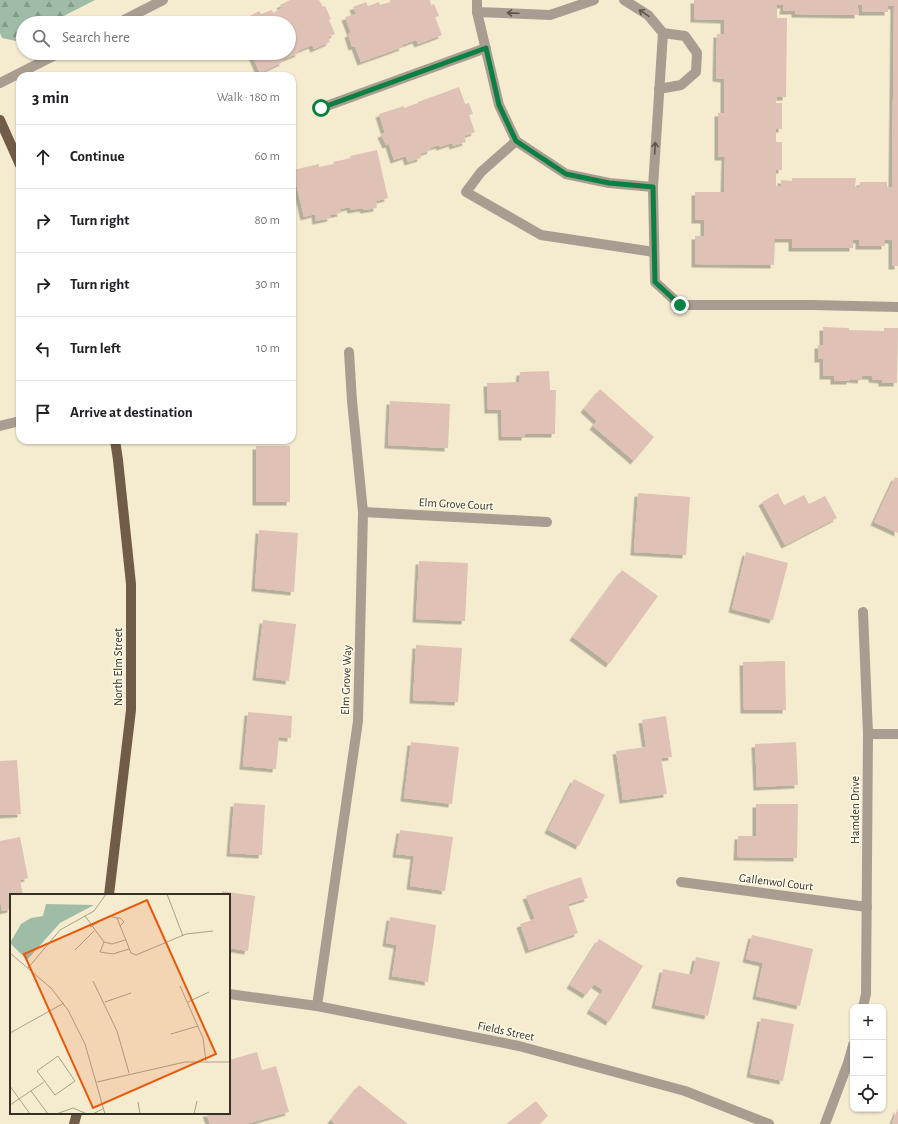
<!DOCTYPE html>
<html lang="en">
<head>
<meta charset="utf-8">
<style>
  :root { --surface:#fff; --page:#f6f6f6; --text:#202124; --muted:#757577; --line:#e0e0e0 }
  body { margin:0; font-family:"Alegreya Sans",sans-serif; background:var(--page); color:var(--text) }
  .controls { position:absolute; right:12px; bottom:12px; display:grid; overflow:hidden; border-radius:8px; box-shadow:0 1px 3px #0004 }
  .controls button { width:36px; height:36px; display:grid; place-items:center; padding:0; border:0; border-bottom:1px solid var(--line); background:var(--surface); color:var(--text); font:20px sans-serif }
  .stop { position:absolute; width:12px; height:12px; margin:-9px; border:3px solid #0b8043; border-radius:50%; background:#fff }
  .stop.end { background:#0b8043; border-color:#fff; box-shadow:0 1px 4px #0008 }
  .list { margin:0; padding:0; list-style:none }
  h2 { display:flex; justify-content:space-between; align-items:center; height:52px; margin:0; padding:0 16px; font-size:17px }
  h2 small { font-size:13px; font-weight:400; color:var(--muted) }
  .list li { display:grid; grid-template-columns:26px 1fr auto; gap:12px; align-items:center; box-sizing:border-box; height:64px; padding:0 16px; border-top:1px solid var(--line) }
  .list b { display:block; font-size:15px; white-space:nowrap }
  .list em { font-size:13px; font-style:normal; color:var(--muted) }
  .icon { flex:none; width:22px; height:22px; fill:none; stroke:currentColor; stroke-width:2; stroke-linecap:round; stroke-linejoin:round }
  .map { position:relative; flex:none; width:898px; height:1124px; overflow:hidden }
  .search { position:absolute; background:var(--surface); box-shadow:0 1px 3px #0004; left:16px; top:16px; width:280px; height:44px; display:flex; align-items:center; gap:10px; box-sizing:border-box; padding:0 14px; border-radius:22px; color:var(--muted); font-size:15px }
  .panel { position:absolute; background:var(--surface); box-shadow:0 1px 3px #0004; left:16px; top:72px; width:280px; height:372px; border-radius:12px }
  .map>svg:first-child { display:block }
  .forest { fill:url(#forest-firs) }
  .building { fill:#dfc1b6; fill-rule:evenodd; filter:url(#shadow) }
  .lines { fill:none; stroke-linecap:round; stroke-linejoin:round }
  .minor { stroke:#a99d92; stroke-width:10 }
  .major { stroke:#715c49; stroke-width:10 }
  .oneway { stroke:#5d564c }
  .route { stroke:#0b8043; stroke-width:5 }
  .labels { text-anchor:middle; dominant-baseline:central; stroke-width:3; stroke-linejoin:round; paint-order:stroke }
  .street-label { font-size:12px; fill:#343026; stroke:#fef9e8 }
  .inset-road { fill:none; stroke:#a8a18c; stroke-width:1 }
  .view { fill:#e8590c; fill-opacity:0.15; stroke:#e8590c; stroke-width:2 }
  .inset-edge { fill:none; stroke:#343026; stroke-width:2 }
</style>
</head>
<body>
<div class="map">
<svg width="898" height="1124" viewBox="0 0 898 1124">
  <defs>
    <pattern id="forest-firs" width="22" height="20" patternUnits="userSpaceOnUse"><rect width="22" height="20" fill="#9fbda6"/><path d="M5 1l3.5 6h-7zM16 11l3.5 6h-7z" fill="#829a87"/></pattern>
    <filter id="shadow"><feDropShadow dx="-3.5" dy="3.5" stdDeviation="0" flood-color="#0004"/></filter>
  </defs>
  <rect width="100%" height="100%" fill="#f5ecd0"/>
  <path class="forest" d="M0 0H95L50 23H23V37L16 41 2 38 0 33Z"/>
  <g class="building">
    <path d="M290 0H319L323 7 325 6 331 19 329 20 335 34 328 37 330 42 314 49 312 45 298 51 299 53 282 60 283 62 260 73 251 53H289V23H248L246 18 259 11 261 14 272 10 273 13 282 8 280 5Z"/>
    <path d="M390 0H430L431 5 434 4 439 16 435 17 442 35 418 44 416 40 402 45 403 47 361 62 355 46 352 47 348 34 351 33 345 17 356 14 353 7 366 2 368 6 379 2 380 5 390 2Z"/>
    <path d="M694 0H898V266H892V240H885V246H859V240H853V248H792V239H775L774 265 695 264V236H704V220H695V192H724L725 157H718V113H724V79L716 78 717 34H724V20L694 19ZM777 5H784L783 11H795V14L858 15V5H862V12H888V5L894 6 892 188 887 187V182H860L859 187H855L856 178H792V181L781 180V186H776V170H782V142H776V129H782V103H776L777 97H786L787 18H777Z"/>
    <path d="M459 87 465 104 469 103 473 114 469 115 475 132 464 136 466 142 453 146 452 143 440 147 439 145 430 148 431 150 420 154 421 158 408 162 406 156 394 160 389 144 386 145 381 134 385 133 379 114 404 106V108L418 103V102Z"/>
    <path d="M377 150 388 198 376 201 377 208 364 210 363 208 351 210 350 207 340 209 341 213 330 215 331 218 316 221 315 214 304 217 293 170 319 164V167L334 164 333 162 351 158 350 156Z"/>
    <path d="M823 327 849 328V330L884 331V328H898L897 383H882V380L872 379V376H862L861 380 850 379V381H834V376H823V359H818V345H823Z"/>
    <path d="M549 371 550 390H556L555 434H525V437H502L501 410H488L487 383 519 382 520 372Z"/>
    <path d="M600 389 654 437 634 461 593 426 597 421 584 409Z"/>
    <path d="M390 401 450 404 448 448 388 445Z"/>
    <rect x="256" y="446" width="34" height="56"/>
    <path d="M895 477 898 478V533L874 522Z"/>
    <path d="M638 493 690 497 686 555 634 552Z"/>
    <path d="M778 493 784 505 804 495 809 504 825 496 837 518 785 545 762 502Z"/>
    <path d="M259 530 298 533 294 592 255 588Z"/>
    <path d="M746 552 788 563 773 620 732 609Z"/>
    <path d="M419 561 468 563 465 621 416 619Z"/>
    <path d="M622 570 658 596 609 664 573 637Z"/>
    <path d="M263 620 296 624 289 681 256 677Z"/>
    <path d="M416 645 462 648 458 702 413 700Z"/>
    <path d="M785 661 786 710H744L743 662Z"/>
    <path d="M248 712 292 716 291 738 279 737 276 769 243 766Z"/>
    <path d="M666 716 672 757 661 758 667 794 623 800 616 751 646 747 642 720Z"/>
    <path d="M411 742 459 747 452 804 404 798Z"/>
    <path d="M796 742 798 785 757 787 755 744Z"/>
    <path d="M17 760 21 814 0 815V761Z"/>
    <path d="M574 779 605 795 579 846 548 830Z"/>
    <path d="M234 803 265 805 262 855 230 853Z"/>
    <path d="M756 804H798L797 858 737 857 738 836H756Z"/>
    <path d="M400 830 453 837 445 891 410 886 414 856 396 854Z"/>
    <path d="M20 837 28 878 20 880 23 895H11V909L2 911 0 899V841Z"/>
    <path d="M581 877 588 898 568 904 578 933 529 950 520 924 535 919 526 896Z"/>
    <path d="M222 891 255 896 248 951 229 948V895H222Z"/>
    <path d="M390 917 436 925 428 982 392 976 397 945 386 943Z"/>
    <path d="M752 935 813 949 800 1006 756 996 763 963 746 959Z"/>
    <path d="M599 939 643 966 609 1022 590 1010 603 990 594 984 586 995 570 985Z"/>
    <path d="M696 957 720 962 708 1016 655 1005 663 969 692 975Z"/>
    <path d="M761 1018 794 1024 783 1081 750 1074Z"/>
    <path d="M257 1052 262 1070 276 1066 289 1112 246 1124H210L206 1113H229V1060Z"/>
    <path d="M359 1085 408 1124H335L331 1120Z"/>
    <path d="M536 1101 548 1116 539 1124H506Z"/>
    <path d="M898 1108V1124H894L892 1123Z"/>
  </g>
  <g class="lines">
    <g class="minor">
      <path d="M477 0V12L499 105 516 141 566 174 609 183 653 187"/>
      <path d="M624 0 648 15 663 33 653 187 655 282 680 305H812L898 307"/>
      <path d="M477 12 550 15 594 0"/>
      <path d="M118 23 163 0"/>
      <path d="M0 83 59 53"/>
      <path d="M659 89 681 85 696 72 697 53 685 36 663 33"/>
      <path d="M321 108 486 48"/>
      <path d="M516 141 481 172 466 192 541 235 654 252"/>
      <path d="M0 426 20 421"/>
      <path d="M363 512 547 522"/>
      <path d="M863 612 868 734 866 994 863 1007"/>
      <path d="M868 734H898"/>
      <path d="M681 882 867 907"/>
      <path d="M229 994 317 1006 519 1046 685 1091 769 1124"/>
      <path d="M317 1006 358 721 363 512 352 401 349 352"/>
      <path d="M825 1124 848 1063 853 1045"/>
    </g>
    <g class="major">
      <path d="M0 120 20 165"/>
      <path d="M109 895 131 710V584L118 460 115 440"/>
      <path d="M74 1124 77 1113"/>
    </g>
  </g>
  <defs><path id="oneway-shaft" d="M-6 0H5M1.5-3L5.5 0L1.5 3" fill="none" stroke-width="1.6" stroke-linecap="round" stroke-linejoin="round"/></defs>
  <g class="oneway">
    <use href="#oneway-shaft" transform="translate(513 13) rotate(-178)"/>
    <use href="#oneway-shaft" transform="translate(644 13) rotate(-146)"/>
    <use href="#oneway-shaft" transform="translate(655 148) rotate(-87)"/>
  </g>
  <g class="lines">
    <path class="route" d="M321 108 486 48 499 105 516 141 566 174 609 183 653 187 655 282 680 305"/>
  </g>
  <g class="labels">
    <g class="street-label">
      <text transform="translate(456 504) rotate(3)">Elm Grove Court</text>
      <text transform="translate(118 667) rotate(-90)">North Elm Street</text>
      <text transform="translate(346 680) rotate(-88)">Elm Grove Way</text>
      <text transform="translate(855 810) rotate(-90)">Hamden Drive</text>
      <text transform="translate(776 882) rotate(7)">Gallenwol Court</text>
      <text transform="translate(506 1031) rotate(12)">Fields Street</text>
    </g>
  </g>
  <g transform="translate(10 894)">
    <rect width="220" height="220" fill="#f5ecd0"/>
    <path d="M36 10 84 11 50 29 17 66 0 49 11 30 21 24 33 22Z" fill="#9fbda6"/>
    <path class="inset-road" d="M157 0 173 42M75 22 94 48 102 50 115 46M107 24H110L114 28 110 32M80 33 99 22 107 24 121 59 126 61 176 40 203 37M94 48 90 58 103 60 119 55M65 56 84 37M0 59 41 94 58 116 75 150 95 220M18 74 50 36 84 17 96 0M83 87 107 137 119 179M170 92 193 144 196 167M95 108 121 99M178 108 199 98M0 139 54 109M161 140 188 132M48 162 65 187 45 201 27 177ZM87 188 175 168H220M0 192 20 220M21 197 38 220M128 208 130 220M0 211 34 188M46 220 63 214 77 220M83 220 94 214M184 220 187 207"/>
    <path class="view" d="M137 6 206 160 83 214 14 60Z"/>
    <rect width="220" height="220" class="inset-edge"/>
  </g>
</svg>
<div class="controls">
<button>+</button>
<button>−</button>
<button><svg class="icon" aria-label="locate" viewBox="0 0 24 24"><circle cx="12" cy="12" r="6"/><path d="M12 2v4M12 18v4M2 12h4M18 12h4"/></svg></button>
</div>
<div class="stop" style="left:321px;top:108px"></div>
<div class="stop end" style="left:680px;top:305px"></div>
<div class="search"><svg class="icon" aria-label="search" viewBox="0 0 24 24"><circle cx="10" cy="10" r="6"/><path d="M15 15l6 6"/></svg>Search here</div>
<section class="panel">
<h2>3 min<small>Walk · 180 m</small></h2>
<ul class="list">
<li><svg class="icon" aria-label="ahead" viewBox="0 0 24 24"><path d="M12 20V5M6 11l6-6 6 6"/></svg><div><b>Continue</b></div><em>60 m</em></li>
<li><svg class="icon" aria-label="right" viewBox="0 0 24 24"><path d="M7 20v-9h11M14 6l5 5-5 5"/></svg><div><b>Turn right</b></div><em>80 m</em></li>
<li><svg class="icon" aria-label="right" viewBox="0 0 24 24"><path d="M7 20v-9h11M14 6l5 5-5 5"/></svg><div><b>Turn right</b></div><em>30 m</em></li>
<li><svg class="icon" aria-label="left" viewBox="0 0 24 24"><path d="M17 20v-9H6M10 6l-5 5 5 5"/></svg><div><b>Turn left</b></div><em>10 m</em></li>
<li><svg class="icon" aria-label="arrive" viewBox="0 0 24 24"><path d="M6 21V4h12l-3 4 3 4H6"/></svg><div><b>Arrive at destination</b></div></li>
</ul>
</section>
</div>
</body>
</html>
